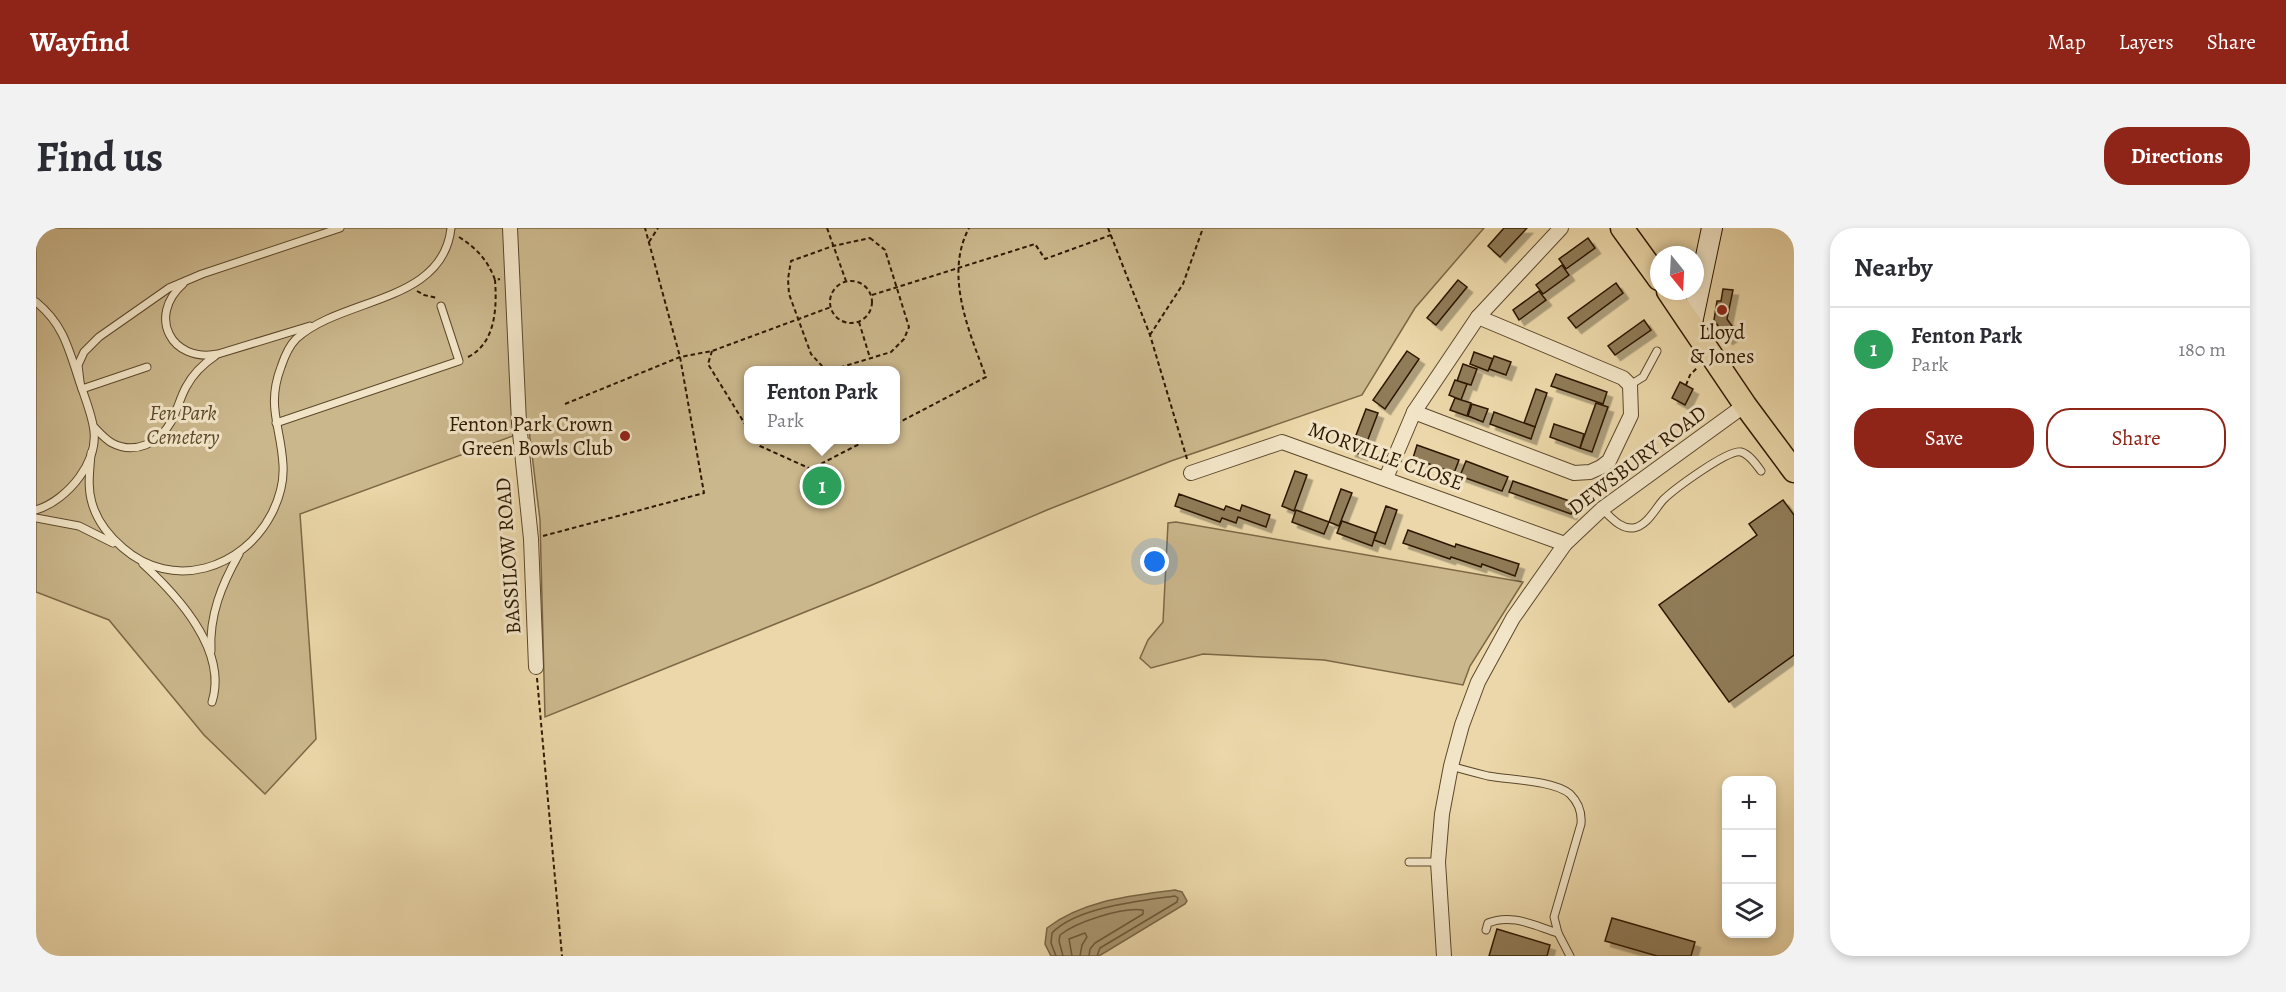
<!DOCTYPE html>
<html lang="en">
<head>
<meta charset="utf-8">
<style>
  :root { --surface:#fff; --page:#f2f2f3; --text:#2b2b33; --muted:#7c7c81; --line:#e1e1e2; --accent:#8f2418 }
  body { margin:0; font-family:Alegreya,serif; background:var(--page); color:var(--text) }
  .controls { position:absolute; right:18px; bottom:18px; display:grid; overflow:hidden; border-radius:12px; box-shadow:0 3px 9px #0003 }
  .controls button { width:54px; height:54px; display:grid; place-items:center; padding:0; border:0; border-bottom:2px solid var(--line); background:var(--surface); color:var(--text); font:30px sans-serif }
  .compass { position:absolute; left:1614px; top:18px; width:54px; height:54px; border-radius:50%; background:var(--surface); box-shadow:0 3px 9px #0003; rotate:162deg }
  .you { position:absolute; left:1119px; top:334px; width:21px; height:21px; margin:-15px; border:4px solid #fff; border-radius:50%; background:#1a73e8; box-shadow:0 0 0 9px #1a73e833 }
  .badge { display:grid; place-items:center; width:39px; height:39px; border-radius:50%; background:var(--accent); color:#fff; font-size:20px; font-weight:700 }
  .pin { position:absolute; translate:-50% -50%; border:3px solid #fff; box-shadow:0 2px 6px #0006 }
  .popup { position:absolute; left:708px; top:138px; width:156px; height:78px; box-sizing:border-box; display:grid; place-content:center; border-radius:12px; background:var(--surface); filter:drop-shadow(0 2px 4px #0005); font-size:20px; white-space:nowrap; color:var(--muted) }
  .popup b { font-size:22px; color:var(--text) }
  .popup::after { content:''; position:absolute; left:50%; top:100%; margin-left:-12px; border:12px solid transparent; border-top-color:var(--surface) }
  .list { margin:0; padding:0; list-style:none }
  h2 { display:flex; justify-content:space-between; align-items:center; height:78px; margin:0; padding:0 24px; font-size:26px }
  h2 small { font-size:20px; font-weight:400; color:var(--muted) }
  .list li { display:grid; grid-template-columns:39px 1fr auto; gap:18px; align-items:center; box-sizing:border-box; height:84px; padding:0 24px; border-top:2px solid var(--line) }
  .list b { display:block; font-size:22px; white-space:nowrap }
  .list p { margin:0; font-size:20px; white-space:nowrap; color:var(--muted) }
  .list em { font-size:20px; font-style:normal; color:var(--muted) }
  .actions { display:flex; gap:12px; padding:18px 24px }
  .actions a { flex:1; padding:14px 0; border:2px solid var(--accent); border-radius:24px; text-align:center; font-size:21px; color:var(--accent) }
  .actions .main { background:var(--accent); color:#fff }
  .icon { flex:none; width:33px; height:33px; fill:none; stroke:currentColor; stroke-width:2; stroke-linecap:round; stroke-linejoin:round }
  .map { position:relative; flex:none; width:1758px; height:728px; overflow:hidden; border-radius:24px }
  header { display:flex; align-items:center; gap:36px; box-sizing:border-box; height:84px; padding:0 30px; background:var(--accent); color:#fff }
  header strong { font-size:28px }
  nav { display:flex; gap:33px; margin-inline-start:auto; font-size:21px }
  .intro { display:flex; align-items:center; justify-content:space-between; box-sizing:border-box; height:144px; padding:0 36px }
  h1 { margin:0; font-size:42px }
  .button { padding:15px 27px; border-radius:24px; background:var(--accent); color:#fff; font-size:21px; font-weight:700 }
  main { display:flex; gap:36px; padding:0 36px }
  aside { flex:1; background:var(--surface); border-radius:24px; box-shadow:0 3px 9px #0003 }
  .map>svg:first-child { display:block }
  .green { fill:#cbb78c; stroke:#7c6846; stroke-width:1.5; fill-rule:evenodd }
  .water { fill:#aa9670; stroke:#786444; stroke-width:1.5 }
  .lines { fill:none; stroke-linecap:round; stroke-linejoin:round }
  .shore { stroke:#6c5738; stroke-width:1.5 }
  .building { fill:#907b58; stroke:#2d1801; stroke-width:1.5; filter:url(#shadow) }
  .lane-casing { stroke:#5c482b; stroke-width:9 }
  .street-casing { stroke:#5c482b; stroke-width:16 }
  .secondary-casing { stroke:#2d1801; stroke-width:22 }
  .primary-casing { stroke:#2d1801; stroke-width:25 }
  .path { stroke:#2d1801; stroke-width:2; stroke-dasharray:4.5 3; stroke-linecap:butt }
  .lane { stroke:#f2e5c7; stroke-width:7 }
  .street { stroke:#f2e5c7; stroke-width:14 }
  .secondary { stroke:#f2e5c7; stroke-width:20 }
  .primary { stroke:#ebd7a9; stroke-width:22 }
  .poi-dot { fill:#8f2418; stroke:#f2e5c7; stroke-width:2 }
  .labels { text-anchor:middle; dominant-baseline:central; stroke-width:6; stroke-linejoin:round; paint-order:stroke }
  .poi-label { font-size:21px; fill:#2d1801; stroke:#f2e5c7 }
  .park-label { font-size:21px; font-style:italic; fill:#5c482b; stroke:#f2e5c7 }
  .street-label { font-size:21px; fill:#2d1801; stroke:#f2e5c7 }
</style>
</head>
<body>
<header>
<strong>Wayfind</strong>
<nav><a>Map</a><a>Layers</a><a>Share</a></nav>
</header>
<div class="intro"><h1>Find us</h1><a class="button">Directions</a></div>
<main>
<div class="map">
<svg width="1758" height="728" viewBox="0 0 1758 728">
  <defs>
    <filter id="shadow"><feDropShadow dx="5.5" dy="5.5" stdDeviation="0" flood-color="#0004"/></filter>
  </defs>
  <rect width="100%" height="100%" fill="#ebd7a9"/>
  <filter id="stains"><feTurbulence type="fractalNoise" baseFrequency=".00333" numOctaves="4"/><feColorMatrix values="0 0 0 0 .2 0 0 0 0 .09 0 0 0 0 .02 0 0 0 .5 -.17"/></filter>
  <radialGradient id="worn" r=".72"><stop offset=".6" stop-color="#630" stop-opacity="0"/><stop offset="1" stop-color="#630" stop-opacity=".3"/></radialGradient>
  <g class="green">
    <path d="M0 0H1448L1379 80 1326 167 1135 233 1011 282 836 357 509 489 504 292 493 202 264 286 280 511 229 566 168 507 73 392 0 364ZM712 142H860V212H712Z"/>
    <path d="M1140 294 1487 354 1434 438 1427 457 1288 432 1167 426 1115 440 1104 430 1112 412 1127 394 1132 295Z"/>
  </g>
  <path class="water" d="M1139 662 1146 664 1151 673 1149 676 1063 728H1015L1009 716 1011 700C1047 672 1095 668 1139 662Z"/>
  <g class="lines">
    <g class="shore">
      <path d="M1020 728 1015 715 1016 705C1041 679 1104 673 1139 668L1142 670 1141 674 1064 720 1061 728"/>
      <path d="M1027 728 1023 713 1024 707C1040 694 1086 679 1107 682V686L1059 715 1054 721 1053 728"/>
      <path d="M1036 728 1033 711 1049 705 1051 709 1046 717 1044 728"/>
    </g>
  </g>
  <g class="building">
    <path d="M1468 0H1491L1464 29 1452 18Z"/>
    <path d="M1552 10 1559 20 1530 41 1523 31Z"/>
    <path d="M1526 37 1533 47 1507 66 1500 57Z"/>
    <path d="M1422 52 1431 59 1400 97 1391 90Z"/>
    <path d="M1580 55 1587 65 1540 100 1532 90Z"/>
    <path d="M1687 61 1697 62 1691 91 1701 105 1691 111 1678 92 1681 73H1685Z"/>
    <path d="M1503 63 1510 72 1483 92 1477 82Z"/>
    <path d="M1608 92 1615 102 1579 127 1572 118Z"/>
    <path d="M1371 123 1383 131 1349 181 1337 172Z"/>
    <path d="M1438 124 1457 131 1452 143 1434 136Z"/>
    <path d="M1458 128 1475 134 1470 147 1453 141Z"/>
    <path d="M1427 136 1441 141 1435 157 1421 153Z"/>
    <path d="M1520 146 1571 164 1567 176 1515 158Z"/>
    <path d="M1419 152 1431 156 1425 172 1413 167Z"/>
    <path d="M1644 154 1657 161 1649 177 1636 170Z"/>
    <path d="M1500 161 1511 165 1499 199 1488 195Z"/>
    <path d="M1419 170 1435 175 1431 188 1414 182Z"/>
    <path d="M1560 175 1572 179 1556 224 1544 220Z"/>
    <path d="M1436 176 1452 181 1447 194 1432 188Z"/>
    <path d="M1330 181 1342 185 1326 227 1314 223Z"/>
    <path d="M1458 184 1499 199 1495 211 1454 196Z"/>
    <path d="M1518 196 1548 206 1544 220 1514 209Z"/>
    <path d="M1381 217 1423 232 1418 245 1377 230Z"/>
    <path d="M1430 233 1472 249 1466 263 1424 248Z"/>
    <path d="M1259 243 1271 247 1258 283 1246 278Z"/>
    <path d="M1477 253 1539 275 1535 286 1473 264Z"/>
    <path d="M1305 261 1316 265 1303 298 1293 294Z"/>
    <path d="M1143 266 1188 282 1190 278 1204 283 1206 277 1234 287 1230 299 1202 289 1200 295 1186 290 1184 294 1139 278Z"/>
    <path d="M1747 272 1758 287V427L1693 474 1623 377 1721 307 1713 296Z"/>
    <path d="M1350 278 1361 282 1349 316 1338 312Z"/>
    <path d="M1260 282 1293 294 1288 306 1256 294Z"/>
    <path d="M1306 293 1340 305 1336 318 1301 305Z"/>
    <path d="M1372 302 1419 319 1420 316 1483 336 1479 348 1446 336 1445 339 1415 329 1414 331 1367 315Z"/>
    <path d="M1576 690 1659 714 1655 728H1621L1569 713Z"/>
    <path d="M1461 701 1514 717 1511 728H1453Z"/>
  </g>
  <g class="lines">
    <defs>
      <g id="lane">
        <path d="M147 56C111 88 135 135 182 126L274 98"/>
        <path d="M0 74C26 95 32 118 42 149 47 165 54 181 57 197 65 232 32 272 0 282"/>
        <path d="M44 154 42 137 48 124 63 109 133 60 166 46 304 0"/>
        <path d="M1594 157 1607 149 1621 123"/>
        <path d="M46 161 111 139"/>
        <path d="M240 195 423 133 405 78"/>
        <path d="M58 199C63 204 69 211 76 215 99 227 123 215 135 194 141 183 144 170 150 159 157 146 167 136 179 128"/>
        <path d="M55 225C54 242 51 259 56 275 61 293 73 308 87 320 136 363 207 342 236 285 243 271 248 253 247 237 245 198 230 179 245 139 248 130 253 118 260 111 305 69 407 76 415 0"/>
        <path d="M1566 281C1575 289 1584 301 1597 300 1611 298 1619 281 1627 272 1637 262 1692 221 1705 224 1713 226 1720 236 1725 243"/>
        <path d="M0 290 43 298 77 315"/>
        <path d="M107 336C142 368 192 423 176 474"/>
        <path d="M175 423C173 387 186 356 203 326"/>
        <path d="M1415 538C1428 542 1440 545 1452 548 1473 552 1517 552 1534 566 1542 574 1546 585 1545 596L1518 689 1522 705 1534 728"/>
        <path d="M1373 634H1402"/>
        <path d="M1450 702 1452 695C1476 685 1499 698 1522 705"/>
      </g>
      <g id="street">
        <path d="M474 0 483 195 495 311 500 439"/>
        <path d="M1378 184 1538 245 1554 244 1565 239 1573 233 1595 187 1594 157 1587 150 1442 89"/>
        <path d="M1155 245 1246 214 1529 316"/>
        <path d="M1350 250 1378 184 1442 89 1525 0"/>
        <path d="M1408 728 1402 634 1406 586 1415 538 1426 497 1442 454 1477 390 1529 316 1566 281 1709 177"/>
      </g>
      <path id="secondary" d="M1656 95 1676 0"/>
      <g id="primary">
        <path d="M1586 0 1623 51"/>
        <path d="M1632 63 1709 177 1758 243"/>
      </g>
    </defs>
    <use href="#lane" class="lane-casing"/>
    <use href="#street" class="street-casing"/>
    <use href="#secondary" class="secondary-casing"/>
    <use href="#primary" class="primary-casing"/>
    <g class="path">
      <path d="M791 0 810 53"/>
      <path d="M1072 0 1114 107 1151 231"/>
      <path d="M423 9C440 20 452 32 459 52L464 51"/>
      <path d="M834 10 849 22 873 99 868 111 855 124 799 141 786 138 775 126 753 66 752 51 755 33 797 18Z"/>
      <path d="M613 14 622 0"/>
      <circle cx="815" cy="74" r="21"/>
      <path d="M381 63 388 67 401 70"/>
      <path d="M836 67 999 16 1009 31 1075 7"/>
      <path d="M823 94 834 130"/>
      <path d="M1114 107 1147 56 1167 0"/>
      <path d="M676 123 672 136 712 201"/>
      <path d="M432 129C460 115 461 79 459 52"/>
      <path d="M1650 157 1654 147 1661 140"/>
      <path d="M529 176 644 129 676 123 795 79"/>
      <path d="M860 196 950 149C933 103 908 47 933 0"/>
      <path d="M719 212 724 218 775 241 831 212"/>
      <path d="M507 308 668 265 644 129 609 0"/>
      <path d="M464 319 481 314"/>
      <path d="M501 450 526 728"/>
    </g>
    <use href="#lane" class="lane"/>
    <use href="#street" class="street"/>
    <use href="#secondary" class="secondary"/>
    <use href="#primary" class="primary"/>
  </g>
  <g class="poi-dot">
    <circle cx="1686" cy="82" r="6"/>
    <circle cx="589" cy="208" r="6"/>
  </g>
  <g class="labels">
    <g class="poi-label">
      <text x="1686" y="104">Lloyd<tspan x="1686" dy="24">&amp; Jones</tspan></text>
      <text x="577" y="196" text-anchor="end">Fenton Park Crown<tspan x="577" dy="24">Green Bowls Club</tspan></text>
    </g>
    <g class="park-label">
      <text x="147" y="185">Fen Park<tspan x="147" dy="24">Cemetery</tspan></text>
    </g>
    <g class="street-label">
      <text transform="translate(1350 228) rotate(20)">MORVILLE CLOSE</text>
      <text transform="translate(1601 232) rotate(-37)">DEWSBURY ROAD</text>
      <text transform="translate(472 328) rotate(-94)">BASSILOW ROAD</text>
    </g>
  </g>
  <rect width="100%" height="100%" filter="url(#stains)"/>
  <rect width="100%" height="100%" fill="url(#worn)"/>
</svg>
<div class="controls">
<button>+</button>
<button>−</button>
<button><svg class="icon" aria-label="layers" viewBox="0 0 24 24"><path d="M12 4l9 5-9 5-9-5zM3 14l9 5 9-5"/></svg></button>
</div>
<svg class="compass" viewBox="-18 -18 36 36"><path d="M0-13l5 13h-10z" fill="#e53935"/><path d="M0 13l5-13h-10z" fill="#7c7c81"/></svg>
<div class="you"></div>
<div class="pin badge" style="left:786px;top:258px;background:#2e9e5b">1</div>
<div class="popup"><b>Fenton Park</b>Park</div>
</div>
<aside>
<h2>Nearby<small></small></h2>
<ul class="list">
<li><span class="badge" style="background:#2e9e5b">1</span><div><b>Fenton Park</b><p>Park</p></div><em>180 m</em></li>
</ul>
<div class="actions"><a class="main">Save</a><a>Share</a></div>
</aside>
</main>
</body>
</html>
